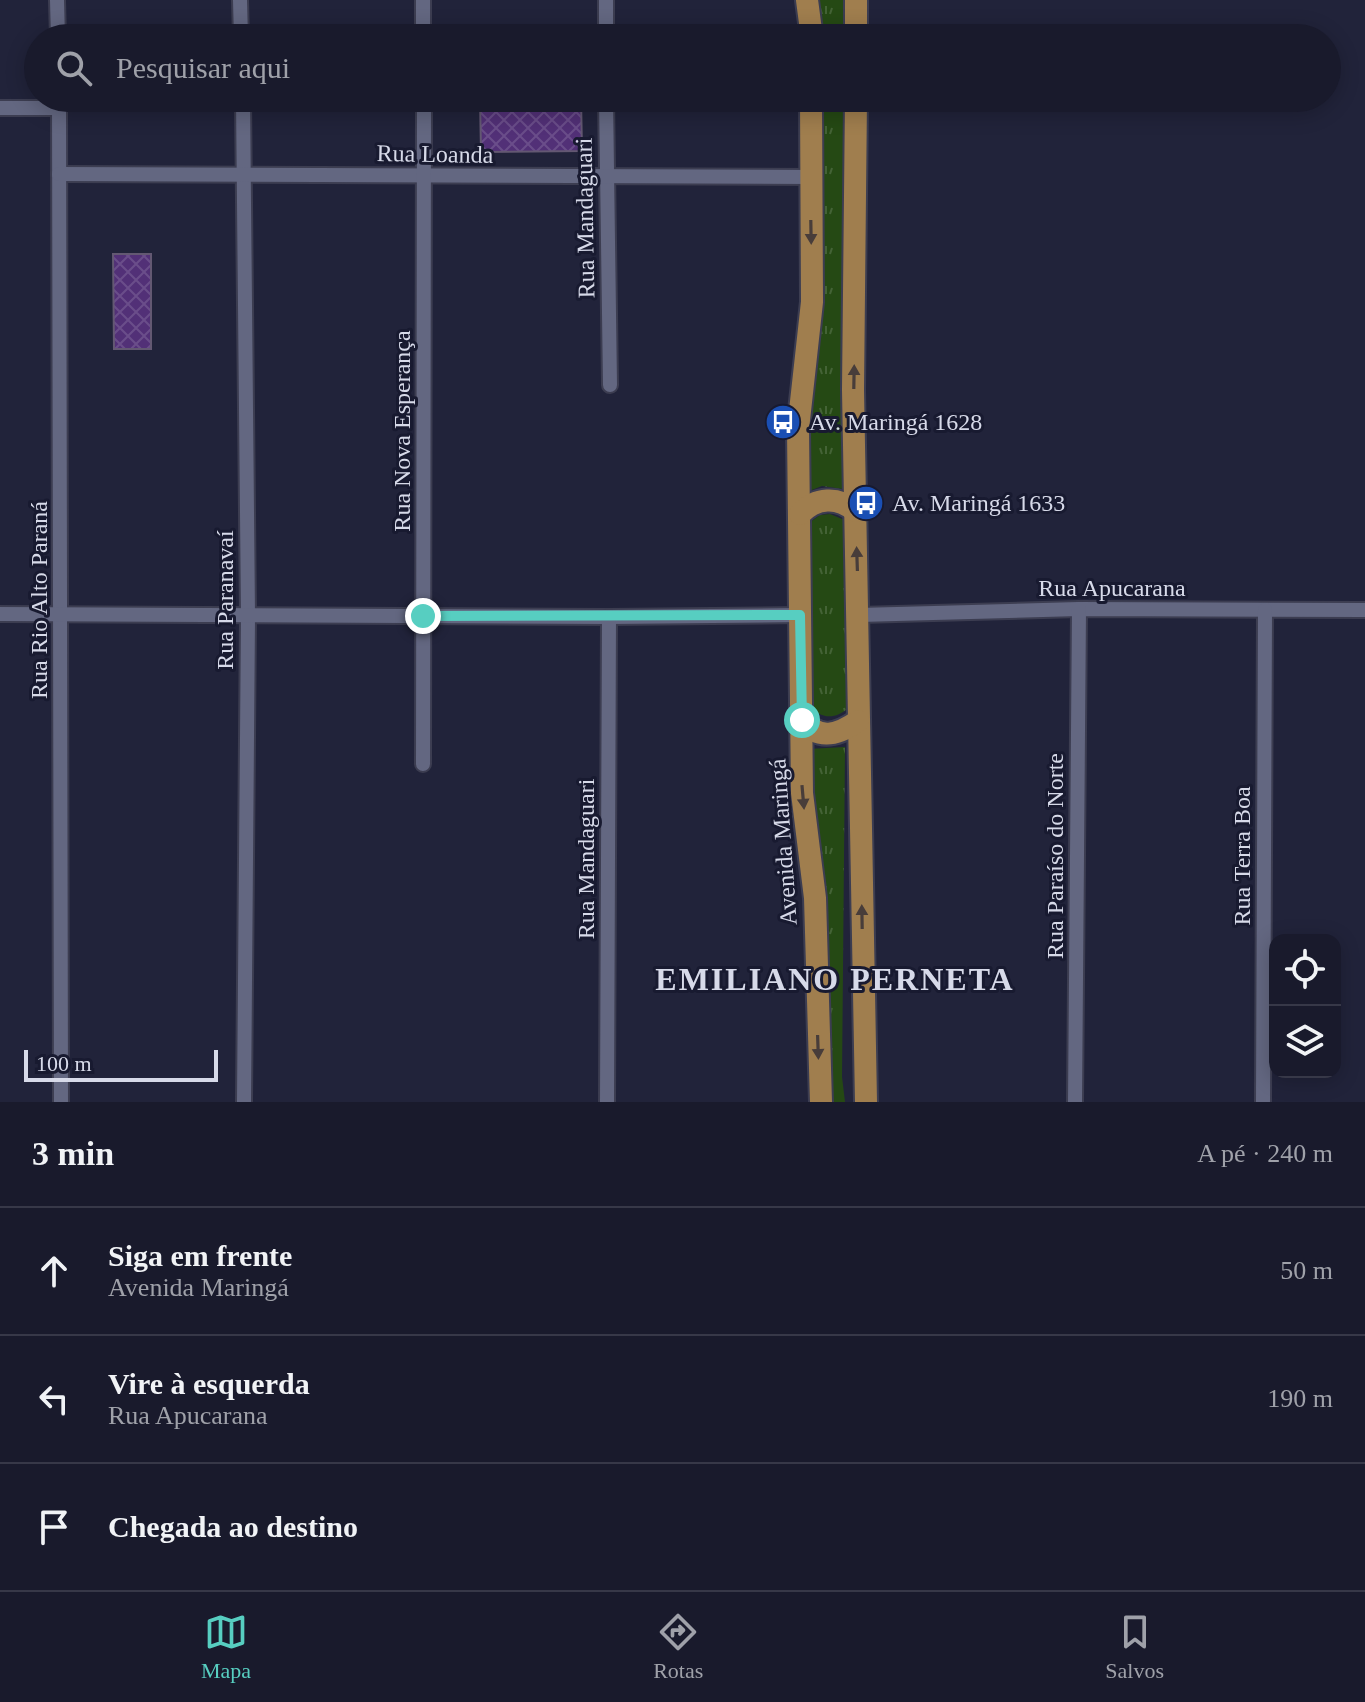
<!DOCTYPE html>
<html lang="pt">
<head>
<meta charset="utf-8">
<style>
  :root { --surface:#191a2c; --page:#222334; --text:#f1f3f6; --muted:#9fa1a9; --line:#373848; --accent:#57cec1 }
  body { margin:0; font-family:Georgia,serif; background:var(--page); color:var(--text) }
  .controls { position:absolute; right:24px; bottom:24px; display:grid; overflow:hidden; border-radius:16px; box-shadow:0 4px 20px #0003 }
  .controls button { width:72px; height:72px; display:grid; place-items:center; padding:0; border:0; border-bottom:2px solid var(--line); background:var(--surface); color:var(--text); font:40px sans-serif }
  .scale { position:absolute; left:24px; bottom:20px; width:194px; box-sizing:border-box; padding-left:8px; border:4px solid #d7dae9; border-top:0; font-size:22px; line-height:28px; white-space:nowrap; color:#d7dae9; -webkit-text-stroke:6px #181a30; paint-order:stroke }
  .stop { position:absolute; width:24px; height:24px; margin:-18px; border:6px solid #57cec1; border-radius:50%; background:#fff }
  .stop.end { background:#57cec1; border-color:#fff; box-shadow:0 2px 8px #0008 }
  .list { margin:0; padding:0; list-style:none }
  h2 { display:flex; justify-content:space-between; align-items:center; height:104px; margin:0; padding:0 32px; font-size:34px }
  h2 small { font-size:26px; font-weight:400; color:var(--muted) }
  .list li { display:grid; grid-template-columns:52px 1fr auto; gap:24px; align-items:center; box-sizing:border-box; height:128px; padding:0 32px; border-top:2px solid var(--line) }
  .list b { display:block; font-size:30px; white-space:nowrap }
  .list p { margin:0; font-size:26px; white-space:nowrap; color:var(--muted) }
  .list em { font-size:26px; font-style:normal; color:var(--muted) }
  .icon { flex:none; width:44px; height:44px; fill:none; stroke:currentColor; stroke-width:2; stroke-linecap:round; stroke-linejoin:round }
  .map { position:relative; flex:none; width:1365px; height:1102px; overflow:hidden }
  .search { position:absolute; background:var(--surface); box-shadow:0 4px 20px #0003; left:24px; right:24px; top:24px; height:88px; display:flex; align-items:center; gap:20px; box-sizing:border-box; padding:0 28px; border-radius:44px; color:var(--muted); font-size:30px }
  .sheet { height:488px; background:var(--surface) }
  nav { display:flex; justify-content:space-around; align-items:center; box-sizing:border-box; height:112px; border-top:2px solid var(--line); background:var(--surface); font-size:22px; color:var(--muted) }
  nav a { display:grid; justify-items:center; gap:4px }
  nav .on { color:var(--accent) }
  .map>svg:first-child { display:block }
  .grass { fill:url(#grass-tufts) }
  .building { fill:url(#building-cross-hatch); stroke:#635872; stroke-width:2 }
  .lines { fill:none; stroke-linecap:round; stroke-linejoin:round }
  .street-casing { stroke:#3c3d51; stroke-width:18 }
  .primary-casing { stroke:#3c3d51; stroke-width:26 }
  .street { stroke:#636781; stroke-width:14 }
  .primary { stroke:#a07e4e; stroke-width:22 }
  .oneway { fill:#483d3a }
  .route { stroke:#57cec1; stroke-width:10 }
  .labels { text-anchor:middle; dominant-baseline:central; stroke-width:6; stroke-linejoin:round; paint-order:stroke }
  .street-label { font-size:24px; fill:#d7dae9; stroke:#181a30 }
  .poi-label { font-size:24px; fill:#d7dae9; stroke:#181a30; text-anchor:start }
  .district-label { font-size:32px; font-weight:bold; letter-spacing:2px; fill:#d7dae9; stroke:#181a30 }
</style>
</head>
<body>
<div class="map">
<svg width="1365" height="1102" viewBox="0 0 1365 1102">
  <defs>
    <pattern id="grass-tufts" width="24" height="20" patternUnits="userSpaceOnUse" patternTransform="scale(2)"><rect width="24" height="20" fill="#254914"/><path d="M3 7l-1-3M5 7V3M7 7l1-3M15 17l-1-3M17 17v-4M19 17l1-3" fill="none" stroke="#446336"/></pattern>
    <pattern id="building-cross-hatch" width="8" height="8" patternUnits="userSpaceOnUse" patternTransform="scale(2)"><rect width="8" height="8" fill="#523077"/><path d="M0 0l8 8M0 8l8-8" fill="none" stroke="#6a4d8a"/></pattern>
  </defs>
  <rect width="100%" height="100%" fill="#21233a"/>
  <g class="grass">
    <path d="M817 0H843V38H821Z"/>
    <path d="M821 98H843V489L822 486 809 491 808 428Z"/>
    <path d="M830 514 847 521 848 708C835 720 820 719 809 705V523L820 515Z"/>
    <path d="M845 747 842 1077 845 1102H829L808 749Z"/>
  </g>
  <g class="building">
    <path d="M480 98H581L582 151 481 152Z"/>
    <path d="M113 254H151V349H114Z"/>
  </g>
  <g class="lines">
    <defs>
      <g id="street">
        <path d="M57 0 58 38"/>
        <path d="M240 0 241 38"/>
        <path d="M423 0V38"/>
        <path d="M606 0V38"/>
        <path d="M59 98 61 1102"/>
        <path d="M243 98 248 616 244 1102"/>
        <path d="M606 98 610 385"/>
        <path d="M0 108H59"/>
        <path d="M59 174 811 177"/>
        <path d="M0 614 609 617 800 615"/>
        <path d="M859 615 1079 609 1365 610"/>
        <path d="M423 764 424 98"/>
        <path d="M607 1102 609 617"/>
        <path d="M1075 1102 1079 609"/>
        <path d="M1263 1102 1265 610"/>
      </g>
      <g id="primary">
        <path d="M807 0 812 38"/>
        <path d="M856 38V0"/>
        <path d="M811 98 812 302 798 429 802 793 815 898 821 1102"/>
        <path d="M856 98 853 390 866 1102"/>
        <path d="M800 514C816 497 838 496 855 511"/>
        <path d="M802 720C819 741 838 735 858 721"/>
      </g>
    </defs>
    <use href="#street" class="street-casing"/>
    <use href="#primary" class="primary-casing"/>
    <use href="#street" class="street"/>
    <use href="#primary" class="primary"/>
  </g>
  <defs><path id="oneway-solid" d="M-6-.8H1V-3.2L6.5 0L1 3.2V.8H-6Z" transform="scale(2)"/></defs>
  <g class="oneway">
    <use href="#oneway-solid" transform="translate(811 232) rotate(89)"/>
    <use href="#oneway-solid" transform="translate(854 377) rotate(-89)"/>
    <use href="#oneway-solid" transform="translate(857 559) rotate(-92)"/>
    <use href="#oneway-solid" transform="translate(803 797) rotate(85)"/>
    <use href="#oneway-solid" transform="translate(862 917) rotate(-91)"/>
    <use href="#oneway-solid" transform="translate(818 1047) rotate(88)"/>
  </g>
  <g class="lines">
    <path class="route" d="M423 616 800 615 802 720"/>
  </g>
  <defs>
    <symbol id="bus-disc" viewBox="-11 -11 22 22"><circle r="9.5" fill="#1a4fb4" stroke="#181a30"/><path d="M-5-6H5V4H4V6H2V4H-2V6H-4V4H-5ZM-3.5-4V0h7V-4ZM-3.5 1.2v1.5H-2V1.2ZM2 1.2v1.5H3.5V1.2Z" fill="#fff"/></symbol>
  </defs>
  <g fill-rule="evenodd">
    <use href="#bus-disc" x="763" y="402" width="40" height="40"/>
    <use href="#bus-disc" x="846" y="483" width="40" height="40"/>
  </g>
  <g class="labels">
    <g class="street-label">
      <text transform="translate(435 154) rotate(1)">Rua Loanda</text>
      <text transform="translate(585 218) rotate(-91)">Rua Mandaguari</text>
      <text transform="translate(402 431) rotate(-90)">Rua Nova Esperança</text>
      <text x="1112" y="588">Rua Apucarana</text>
      <text transform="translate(39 600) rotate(-90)">Rua Rio Alto Paraná</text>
      <text transform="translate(225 600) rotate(-90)">Rua Paranavaí</text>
      <text transform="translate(783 842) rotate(-94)">Avenida Maringá</text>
      <text transform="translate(1055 856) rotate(-90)">Rua Paraíso do Norte</text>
      <text transform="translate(1242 856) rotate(-90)">Rua Terra Boa</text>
      <text transform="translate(586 859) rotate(-90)">Rua Mandaguari</text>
    </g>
    <g class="poi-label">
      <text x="809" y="422">Av. Maringá 1628</text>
      <text x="892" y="503">Av. Maringá 1633</text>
    </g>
    <g class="district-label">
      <text x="835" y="979">EMILIANO PERNETA</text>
    </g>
  </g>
</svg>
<div class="controls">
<button><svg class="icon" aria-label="locate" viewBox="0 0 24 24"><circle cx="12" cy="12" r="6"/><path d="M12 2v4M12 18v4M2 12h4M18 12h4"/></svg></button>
<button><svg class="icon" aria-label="layers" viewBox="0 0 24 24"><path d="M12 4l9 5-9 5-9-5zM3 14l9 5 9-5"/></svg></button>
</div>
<div class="scale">100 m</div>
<div class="stop" style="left:802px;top:720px"></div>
<div class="stop end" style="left:423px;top:616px"></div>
<div class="search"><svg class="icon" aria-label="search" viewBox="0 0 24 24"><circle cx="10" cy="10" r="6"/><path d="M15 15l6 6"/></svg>Pesquisar aqui</div>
</div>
<section class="sheet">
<h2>3 min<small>A pé · 240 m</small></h2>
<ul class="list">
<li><svg class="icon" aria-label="ahead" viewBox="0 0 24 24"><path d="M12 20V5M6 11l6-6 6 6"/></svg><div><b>Siga em frente</b><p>Avenida Maringá</p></div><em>50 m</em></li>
<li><svg class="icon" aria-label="left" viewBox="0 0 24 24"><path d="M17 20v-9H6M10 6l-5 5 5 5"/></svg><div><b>Vire à esquerda</b><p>Rua Apucarana</p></div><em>190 m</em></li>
<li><svg class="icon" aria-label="arrive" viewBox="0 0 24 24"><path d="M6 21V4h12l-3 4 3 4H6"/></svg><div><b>Chegada ao destino</b></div></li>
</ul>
</section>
<nav>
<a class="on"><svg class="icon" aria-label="map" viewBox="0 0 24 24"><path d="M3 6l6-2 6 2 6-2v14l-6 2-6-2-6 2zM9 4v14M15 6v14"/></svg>Mapa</a>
<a><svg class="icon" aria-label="directions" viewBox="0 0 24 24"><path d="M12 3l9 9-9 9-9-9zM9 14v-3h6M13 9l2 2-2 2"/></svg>Rotas</a>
<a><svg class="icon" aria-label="saved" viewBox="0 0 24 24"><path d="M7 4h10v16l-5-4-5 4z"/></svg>Salvos</a>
</nav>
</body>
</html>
